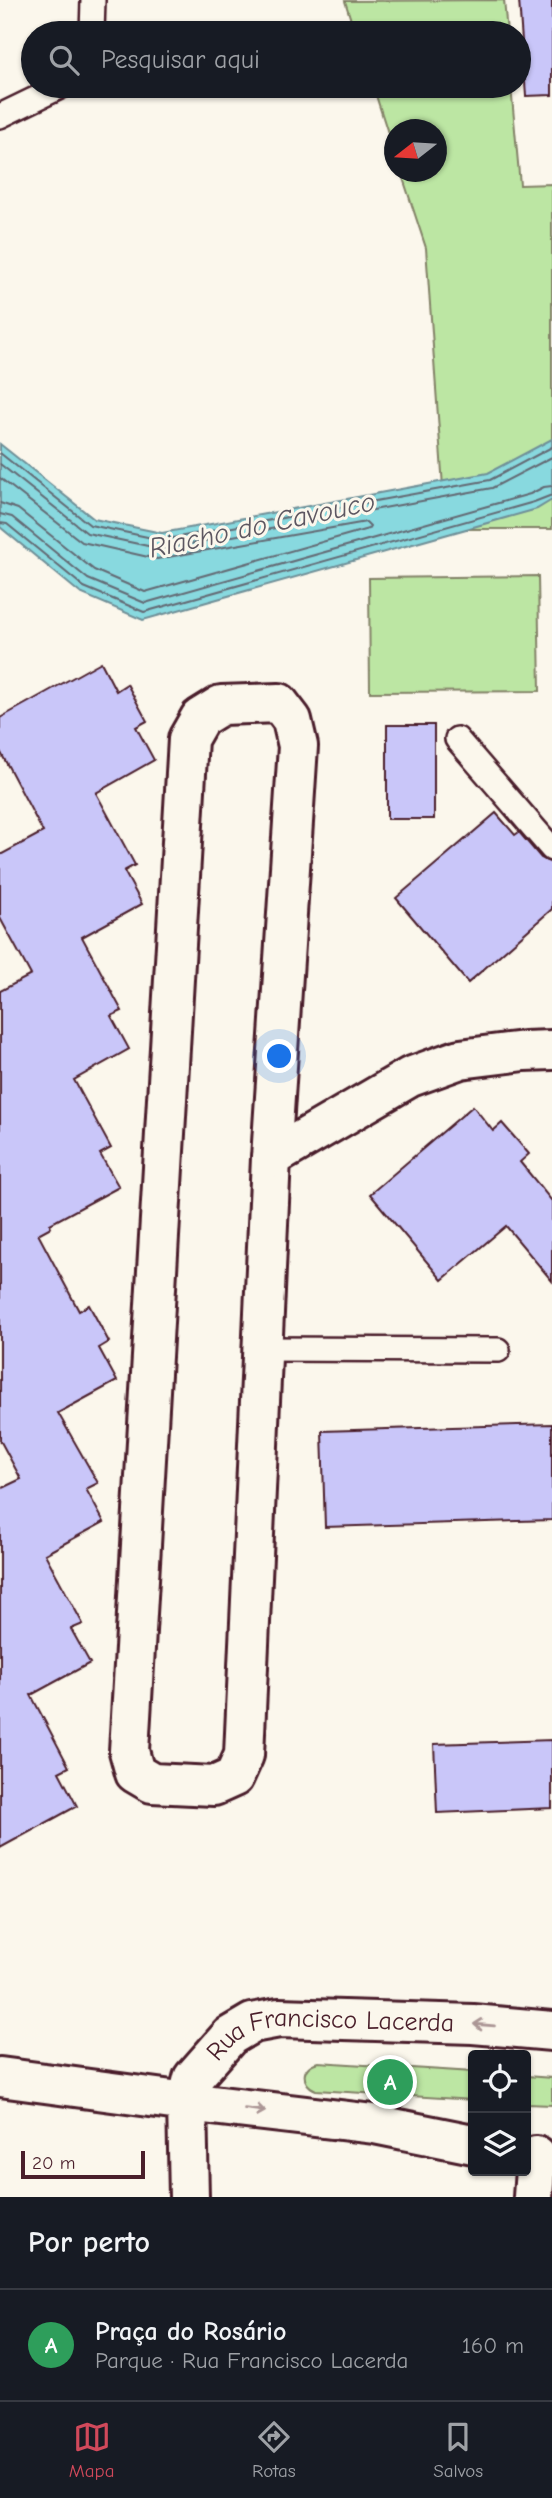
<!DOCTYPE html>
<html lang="pt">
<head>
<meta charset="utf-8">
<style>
  :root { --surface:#171b24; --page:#20242c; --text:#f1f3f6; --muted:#9ea1a6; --line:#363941; --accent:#d1495b }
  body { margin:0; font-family:"Comic Neue",sans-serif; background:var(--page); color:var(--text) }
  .controls { position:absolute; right:21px; bottom:21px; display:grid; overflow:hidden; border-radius:7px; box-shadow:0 2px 5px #0004 }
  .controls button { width:63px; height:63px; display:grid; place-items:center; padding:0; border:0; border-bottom:2px solid var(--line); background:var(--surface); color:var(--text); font:35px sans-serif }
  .compass { position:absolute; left:384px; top:119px; width:63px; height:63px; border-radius:50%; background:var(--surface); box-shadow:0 2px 5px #0004; rotate:253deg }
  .scale { position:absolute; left:21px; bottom:18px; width:124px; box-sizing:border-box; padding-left:7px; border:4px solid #4a1f2b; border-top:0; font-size:19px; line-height:24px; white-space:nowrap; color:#4a1f2b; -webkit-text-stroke:5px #fbf7ec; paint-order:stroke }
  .you { position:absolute; left:280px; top:1057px; width:24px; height:24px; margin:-18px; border:5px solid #fff; border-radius:50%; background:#1a73e8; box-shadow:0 0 0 10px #1a73e833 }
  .badge { display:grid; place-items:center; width:46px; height:46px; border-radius:50%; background:var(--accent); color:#fff; font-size:23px; font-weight:700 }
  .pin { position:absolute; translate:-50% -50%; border:4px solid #fff; box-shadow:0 2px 7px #0006 }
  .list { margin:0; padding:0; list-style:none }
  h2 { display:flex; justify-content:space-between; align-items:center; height:91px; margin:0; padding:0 28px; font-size:30px }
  h2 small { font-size:23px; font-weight:400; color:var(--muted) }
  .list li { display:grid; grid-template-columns:46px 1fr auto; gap:21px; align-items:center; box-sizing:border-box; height:112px; padding:0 28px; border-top:2px solid var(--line) }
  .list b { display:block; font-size:26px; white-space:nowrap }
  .list p { margin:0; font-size:23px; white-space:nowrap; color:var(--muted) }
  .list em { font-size:23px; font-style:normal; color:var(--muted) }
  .icon { flex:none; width:38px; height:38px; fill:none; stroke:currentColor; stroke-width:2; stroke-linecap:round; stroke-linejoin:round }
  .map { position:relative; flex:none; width:552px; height:2197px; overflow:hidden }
  .search { position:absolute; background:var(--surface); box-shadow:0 2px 5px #0004; left:21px; right:21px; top:21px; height:77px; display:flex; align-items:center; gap:18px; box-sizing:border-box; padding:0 24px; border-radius:38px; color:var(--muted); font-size:26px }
  .sheet { height:203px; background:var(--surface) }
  nav { display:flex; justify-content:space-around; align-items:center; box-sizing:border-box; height:98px; border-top:2px solid var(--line); background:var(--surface); font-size:19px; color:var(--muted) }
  nav a { display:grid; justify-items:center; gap:4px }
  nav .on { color:var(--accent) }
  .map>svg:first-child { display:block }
  .green { fill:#bce6a3; stroke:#838267; stroke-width:2 }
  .water { fill:#88d9df; stroke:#6f8f97; stroke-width:2 }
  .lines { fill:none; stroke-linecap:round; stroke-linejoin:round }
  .shore { stroke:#636973; stroke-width:2 }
  .building { fill:#c9c6f9; stroke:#4a1f2b; stroke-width:2 }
  .lane-casing { stroke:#4a1f2b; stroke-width:28 }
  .street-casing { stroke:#4a1f2b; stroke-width:44 }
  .lane { stroke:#fbf7ec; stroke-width:23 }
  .street { stroke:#fbf7ec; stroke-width:38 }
  .oneway { stroke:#ab9695 }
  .labels { text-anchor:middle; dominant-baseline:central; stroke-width:6; stroke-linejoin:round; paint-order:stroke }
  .street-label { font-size:26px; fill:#4a1f2b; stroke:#fbf7ec }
  .water-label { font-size:28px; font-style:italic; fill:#5d5761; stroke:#fbf7ec }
</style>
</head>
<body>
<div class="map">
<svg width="552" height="2197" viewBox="0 0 552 2197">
  <rect width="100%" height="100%" fill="#fbf7ec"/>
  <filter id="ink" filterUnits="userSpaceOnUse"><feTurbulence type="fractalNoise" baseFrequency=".0143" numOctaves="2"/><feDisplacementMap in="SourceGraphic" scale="14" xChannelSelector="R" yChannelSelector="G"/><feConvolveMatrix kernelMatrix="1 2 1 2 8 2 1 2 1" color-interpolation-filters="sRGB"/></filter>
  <g filter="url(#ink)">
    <g class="green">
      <path d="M504 0 507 33H355L345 1Z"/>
      <path d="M373 86H511L520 185 552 184V529H446L426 248 401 172H436V130H394V152Z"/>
      <path d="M538 576 540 691 370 692 369 578Z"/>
      <path d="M318 2062 473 2072V2100L316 2090C300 2084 301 2066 318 2062Z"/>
      <path d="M526 2076 552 2078V2105L526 2104Z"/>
    </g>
    <path class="water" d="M552 439V500L537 509 143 620 80 593 0 527V444L94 519 162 533 488 473Z"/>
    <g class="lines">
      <g class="shore">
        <path d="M0 453 90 525 162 540 490 480 552 447"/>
        <path d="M0 464 87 533 162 549 492 488 552 457"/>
        <path d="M0 478 82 542 157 559 366 522 370 526 368 529 145 592 94 570 18 509 0 503"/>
        <path d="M0 514 12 517 88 579 145 603 530 494 544 487 552 486"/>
        <path d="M0 523 7 524 84 587 144 612 534 502 552 495"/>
      </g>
    </g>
    <g class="building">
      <path d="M519 0H552V95L526 96Z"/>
      <path d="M101 662 116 691 127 684 147 721 136 727 154 760 96 793 135 865 124 871 142 904 82 937 122 1011 111 1016 129 1049 74 1080 111 1148 100 1154 119 1187 50 1224 51 1227 38 1234 79 1311 89 1305 109 1342 99 1348 117 1381 58 1413 98 1483 86 1489 104 1522 45 1554 83 1624 71 1629 90 1663 31 1695 69 1767 59 1772 77 1806 0 1848V1489L21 1479 0 1440V991L31 975 0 918V855L43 832 0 751V718Z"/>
      <rect x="387" y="725" width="47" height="94"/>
      <path d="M496 813 515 835 519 832 541 858 552 863V909L468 983 396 898Z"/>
      <path d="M473 1106 493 1131 502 1123 529 1154 520 1162 552 1201V1281L506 1226 442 1280 370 1194Z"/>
      <path d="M552 1424V1520L325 1527 322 1431Z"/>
      <path d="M552 1740V1808L437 1813 434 1744Z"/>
    </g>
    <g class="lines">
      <defs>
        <g id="lane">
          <path d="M92 33 93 0"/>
          <path d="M0 116 62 86"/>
          <path d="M457 739 552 849"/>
          <path d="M263 1349 498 1350"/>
        </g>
        <g id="street">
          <path d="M279 703 292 720 298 746 271 1158 244 1755 234 1777 214 1786 152 1783 135 1773 129 1751 188 739 200 718 221 705Z"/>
          <path d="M271 1158 410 1077 460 1059 524 1051 552 1050"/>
          <path d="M0 2077 187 2102 374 2124 473 2144"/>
          <path id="s1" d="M189 2197 187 2102 193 2078 230 2036 252 2023 279 2018 473 2024 552 2031"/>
          <path d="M533 2197 536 2156"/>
        </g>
      </defs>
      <use href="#lane" class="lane-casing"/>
      <use href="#street" class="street-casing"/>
      <use href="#lane" class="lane"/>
      <use href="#street" class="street"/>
    </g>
    <defs><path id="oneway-shaft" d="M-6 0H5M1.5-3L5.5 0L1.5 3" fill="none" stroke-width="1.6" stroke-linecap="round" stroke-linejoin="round" transform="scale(1.75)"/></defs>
    <g class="oneway">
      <use href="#oneway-shaft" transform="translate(484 2025) rotate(-175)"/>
      <use href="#oneway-shaft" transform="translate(255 2110) rotate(7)"/>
    </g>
  </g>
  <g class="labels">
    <g class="street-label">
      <text stroke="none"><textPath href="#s1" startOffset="276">Rua Francisco Lacerda</textPath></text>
    </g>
    <g class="water-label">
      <text transform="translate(262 525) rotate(-12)">Riacho do Cavouco</text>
    </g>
  </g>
</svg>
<div class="controls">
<button><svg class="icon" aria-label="locate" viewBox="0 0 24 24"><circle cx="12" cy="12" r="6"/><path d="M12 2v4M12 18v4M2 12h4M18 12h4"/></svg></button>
<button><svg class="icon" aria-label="layers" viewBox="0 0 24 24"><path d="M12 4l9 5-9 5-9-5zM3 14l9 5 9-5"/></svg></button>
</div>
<svg class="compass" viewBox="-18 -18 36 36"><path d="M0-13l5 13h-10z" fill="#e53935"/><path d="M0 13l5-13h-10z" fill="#9ea1a6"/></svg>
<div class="scale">20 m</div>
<div class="you"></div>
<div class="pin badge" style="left:390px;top:2082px;background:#2e9e5b">A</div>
<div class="search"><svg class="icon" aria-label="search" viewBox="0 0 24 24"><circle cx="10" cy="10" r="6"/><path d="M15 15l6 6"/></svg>Pesquisar aqui</div>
</div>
<section class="sheet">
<h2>Por perto<small></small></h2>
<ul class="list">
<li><span class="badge" style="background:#2e9e5b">A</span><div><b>Praça do Rosário</b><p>Parque · Rua Francisco Lacerda</p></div><em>160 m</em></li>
</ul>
</section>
<nav>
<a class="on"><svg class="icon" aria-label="map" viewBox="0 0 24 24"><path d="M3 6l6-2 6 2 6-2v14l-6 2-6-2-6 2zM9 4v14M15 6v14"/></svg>Mapa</a>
<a><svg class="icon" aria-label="directions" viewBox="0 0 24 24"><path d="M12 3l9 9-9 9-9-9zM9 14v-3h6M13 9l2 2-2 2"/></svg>Rotas</a>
<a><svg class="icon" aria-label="saved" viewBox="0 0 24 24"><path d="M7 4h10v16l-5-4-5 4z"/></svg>Salvos</a>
</nav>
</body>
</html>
